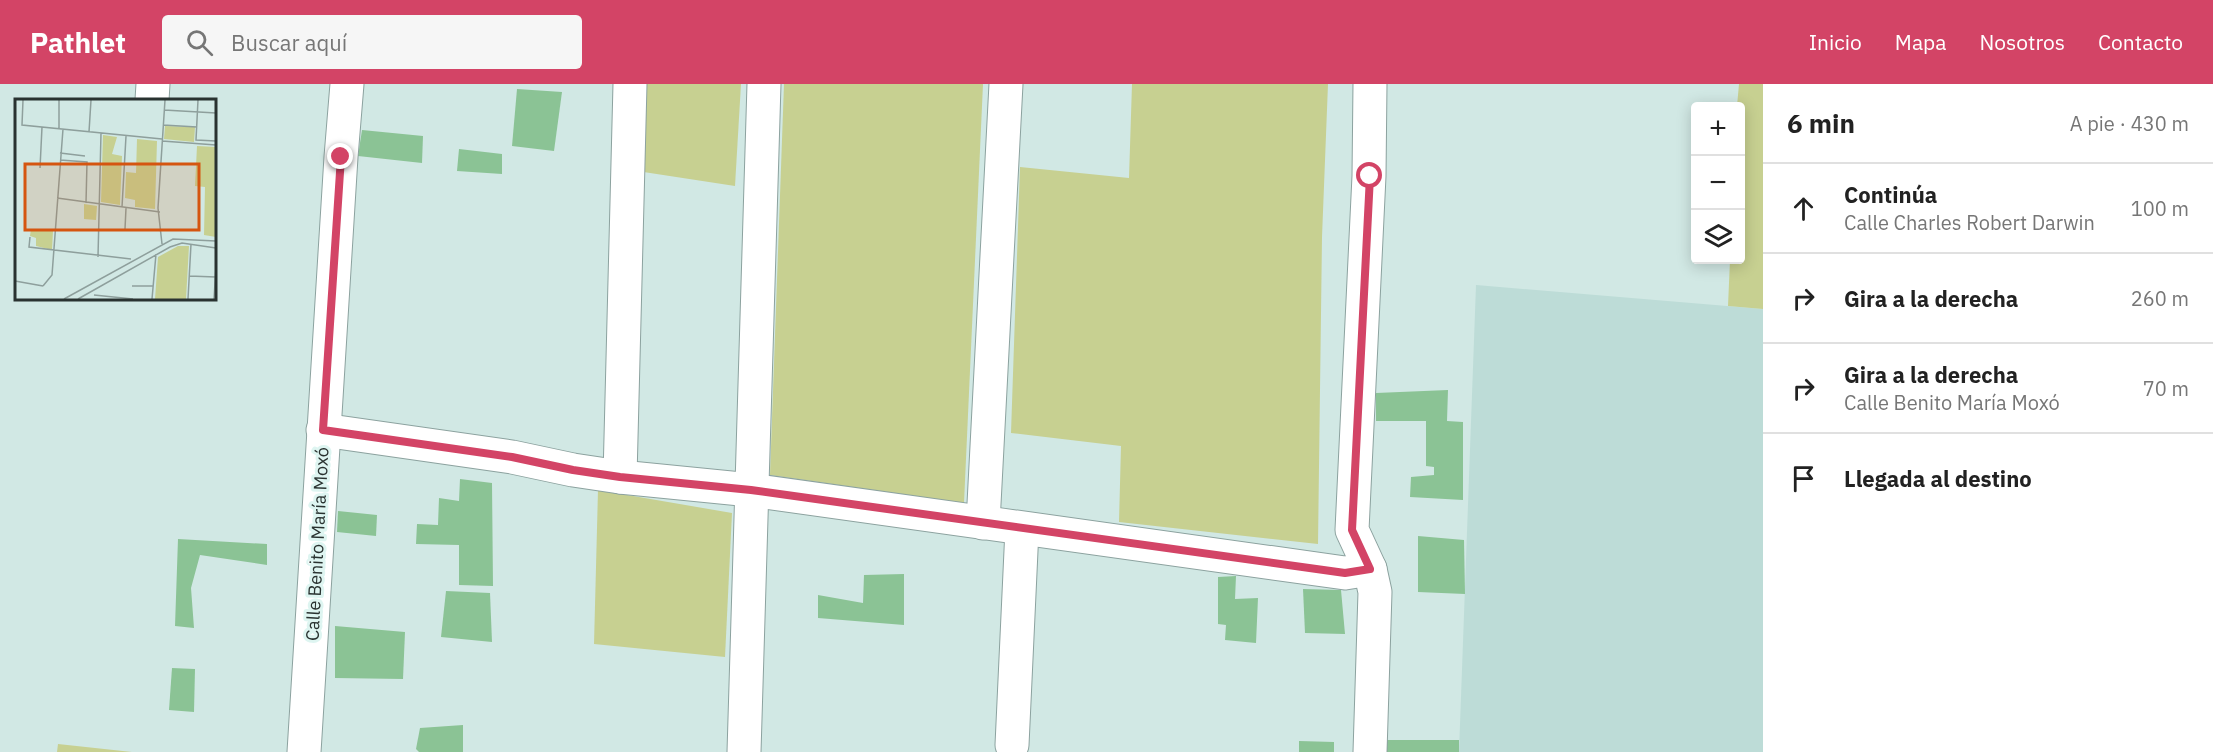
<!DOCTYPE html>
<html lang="es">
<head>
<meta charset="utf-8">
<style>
  :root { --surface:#fff; --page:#f6f6f6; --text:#222; --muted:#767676; --line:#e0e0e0; --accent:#d34466 }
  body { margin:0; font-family:"IBM Plex Sans",sans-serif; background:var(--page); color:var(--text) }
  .controls { position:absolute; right:18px; top:18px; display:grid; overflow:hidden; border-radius:6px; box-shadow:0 3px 15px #0003 }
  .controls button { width:54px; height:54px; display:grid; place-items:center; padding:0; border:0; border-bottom:2px solid var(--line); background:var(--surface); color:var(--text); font:30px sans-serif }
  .stop { position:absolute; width:18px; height:18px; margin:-14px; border:4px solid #d34466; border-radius:50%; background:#fff }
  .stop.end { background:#d34466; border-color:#fff; box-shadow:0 2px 6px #0008 }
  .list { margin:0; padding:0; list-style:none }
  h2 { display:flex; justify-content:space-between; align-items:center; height:78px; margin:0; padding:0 24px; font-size:26px }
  h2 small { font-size:20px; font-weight:400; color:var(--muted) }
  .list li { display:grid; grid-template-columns:39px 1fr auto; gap:18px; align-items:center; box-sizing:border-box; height:90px; padding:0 24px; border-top:2px solid var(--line) }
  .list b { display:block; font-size:22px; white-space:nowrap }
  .list p { margin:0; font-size:20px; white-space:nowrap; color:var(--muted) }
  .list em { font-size:20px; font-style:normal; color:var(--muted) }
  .icon { flex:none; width:33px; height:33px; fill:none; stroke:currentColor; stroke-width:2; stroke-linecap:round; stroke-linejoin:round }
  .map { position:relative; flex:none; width:1763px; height:668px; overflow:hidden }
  header { display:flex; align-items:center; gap:36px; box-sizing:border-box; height:84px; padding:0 30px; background:var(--accent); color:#fff }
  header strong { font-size:28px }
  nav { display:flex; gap:33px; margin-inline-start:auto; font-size:21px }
  .search { width:420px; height:54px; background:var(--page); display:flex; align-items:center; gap:15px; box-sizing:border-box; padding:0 21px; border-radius:6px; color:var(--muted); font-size:22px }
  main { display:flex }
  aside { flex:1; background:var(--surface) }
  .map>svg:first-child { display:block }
  .built { fill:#bddcd7 }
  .green { fill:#c7d091 }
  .building { fill:#8bc395 }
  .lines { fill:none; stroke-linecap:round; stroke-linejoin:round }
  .minor-casing { stroke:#8ca29f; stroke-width:35 }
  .minor { stroke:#fff; stroke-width:33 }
  .route { stroke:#d34466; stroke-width:8 }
  .labels { text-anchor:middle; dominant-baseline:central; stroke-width:6; stroke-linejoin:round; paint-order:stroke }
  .street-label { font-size:18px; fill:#293230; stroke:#def5f1 }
  .inset-road { fill:none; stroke:#8e9f9c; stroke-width:1.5 }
  .view { fill:#d55510; fill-opacity:0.15; stroke:#d55510; stroke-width:3 }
  .inset-edge { fill:none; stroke:#293230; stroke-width:3 }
</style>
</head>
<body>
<header>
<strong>Pathlet</strong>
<div class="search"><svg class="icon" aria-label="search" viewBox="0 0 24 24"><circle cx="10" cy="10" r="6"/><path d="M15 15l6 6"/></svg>Buscar aquí</div>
<nav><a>Inicio</a><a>Mapa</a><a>Nosotros</a><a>Contacto</a></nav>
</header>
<main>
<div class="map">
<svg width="1763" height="668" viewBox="0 0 1763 668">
  <rect width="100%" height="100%" fill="#d1e8e4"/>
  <path class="built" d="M1476 201 1763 225V668H1459Z"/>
  <g class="green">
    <path d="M646 0H741L735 102 637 87Z"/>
    <path d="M784 0H983L964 419 770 391Z"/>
    <path d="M1132 0H1328L1322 153 1318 460 1119 438 1121 362 1011 349 1020 83 1129 94Z"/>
    <path d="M1739 0H1763V225L1728 222 1730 176H1740V22H1737Z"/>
    <path d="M598 406 732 429 725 573 594 560Z"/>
    <path d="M58 660 132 668H57Z"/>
  </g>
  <g class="building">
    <path d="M517 5 562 8 554 67 512 62Z"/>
    <path d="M362 46 423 52 422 79 358 72Z"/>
    <path d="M459 65 502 70V90L457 87Z"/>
    <path d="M1448 306 1447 337 1463 338V416L1410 413 1411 393 1434 391V383L1426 382V337H1376V309Z"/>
    <path d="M460 395 492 399 493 502 459 501V461L416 460 417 440 438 441 439 414 459 417Z"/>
    <path d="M338 427 377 431 376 452 337 448Z"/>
    <path d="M1418 452 1464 456 1465 510 1418 508Z"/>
    <path d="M178 455 267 460V481L200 471 191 504 194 544 175 542Z"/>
    <path d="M904 490V541L818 534V511L863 519 864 491Z"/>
    <path d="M1236 492 1235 515 1258 514 1256 559 1225 556 1226 541 1218 540V493Z"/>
    <path d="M1303 505 1341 506 1345 550 1305 549Z"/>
    <path d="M446 507 490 509 492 558 441 553Z"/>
    <path d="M335 542 405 548 403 595 335 594Z"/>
    <path d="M172 584 195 585 194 628 169 626Z"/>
    <path d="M463 641V668H419L416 665 420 644Z"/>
    <rect x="1387" y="656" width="72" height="12"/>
    <path d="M1299 657 1334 658V668H1299Z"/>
  </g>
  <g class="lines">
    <defs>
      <g id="minor">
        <path d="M152 16 153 0"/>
        <path d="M323 346 512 373 573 386 620 393 751 406 1345 489 1370 485"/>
        <path d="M620 393 630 0"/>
        <path d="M983 439 1006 0"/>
        <path d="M1012 661 1022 445"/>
        <path d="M304 668 341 73 347 0"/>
        <path d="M744 668 764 0"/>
        <path d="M1370 668 1375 508 1370 485 1352 446 1369 92 1370 0"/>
      </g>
    </defs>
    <use href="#minor" class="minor-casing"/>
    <use href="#minor" class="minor"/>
  </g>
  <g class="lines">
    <path class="route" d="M341 73 323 346 512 373 573 386 620 393 751 406 1345 489 1370 485 1352 446 1370 92"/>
  </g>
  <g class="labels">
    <g class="street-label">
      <text transform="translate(317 460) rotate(-87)">Calle Benito María Moxó</text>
    </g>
  </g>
  <g transform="translate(15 15)">
    <rect width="201" height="201" fill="#d1e8e4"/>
    <path d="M150 27 180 28 179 43 149 40ZM88 36 102 38 97 55 107 57 105 106 86 103ZM122 40 142 42 140 110 120 108V101L110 99 111 73 121 74ZM182 47 201 48V138L189 136 190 88 180 87ZM69 105 82 107 81 121 69 120ZM16 130 38 132 37 151 21 147V139L15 137ZM163 147H174L171 200H140L143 158Z" fill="#c7d091"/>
    <path class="inset-road" d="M8 1 7 26 147 40M183 1 181 41 201 42M149 11 201 14M148 26 182 28M44 29V1M74 33 76 1M147 42 201 46M45 54 70 57M45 61 72 63 71 104M25 69 27 28M42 99 145 113M107 108 111 37M110 130 111 109M15 138 14 148 116 160M147 145 143 109 150 1M83 158 86 34M174 177 201 178M0 182 28 187M28 187 37 176 48 30M117 187H138M79 196 118 200M49 200 158 140 201 142M63 200 155 148 167 144 201 149M137 200 141 155M173 200 176 145M199 200 201 168"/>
    <path class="view" d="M10 65H184V131H10Z"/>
    <rect width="201" height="201" class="inset-edge"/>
  </g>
</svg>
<div class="controls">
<button>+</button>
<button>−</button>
<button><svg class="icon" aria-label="layers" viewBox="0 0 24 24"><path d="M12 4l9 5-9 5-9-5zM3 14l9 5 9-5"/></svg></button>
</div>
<div class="stop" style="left:1370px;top:92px"></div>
<div class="stop end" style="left:341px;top:73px"></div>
</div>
<aside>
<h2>6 min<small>A pie · 430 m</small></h2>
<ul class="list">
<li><svg class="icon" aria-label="ahead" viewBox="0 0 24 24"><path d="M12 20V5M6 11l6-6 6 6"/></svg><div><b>Continúa</b><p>Calle Charles Robert Darwin</p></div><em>100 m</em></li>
<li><svg class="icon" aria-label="right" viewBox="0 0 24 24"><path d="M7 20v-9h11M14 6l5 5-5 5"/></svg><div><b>Gira a la derecha</b></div><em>260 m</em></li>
<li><svg class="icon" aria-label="right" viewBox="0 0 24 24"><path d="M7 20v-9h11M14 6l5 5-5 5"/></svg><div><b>Gira a la derecha</b><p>Calle Benito María Moxó</p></div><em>70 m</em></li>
<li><svg class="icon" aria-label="arrive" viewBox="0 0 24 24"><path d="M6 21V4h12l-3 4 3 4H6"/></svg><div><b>Llegada al destino</b></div></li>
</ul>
</aside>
</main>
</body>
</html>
